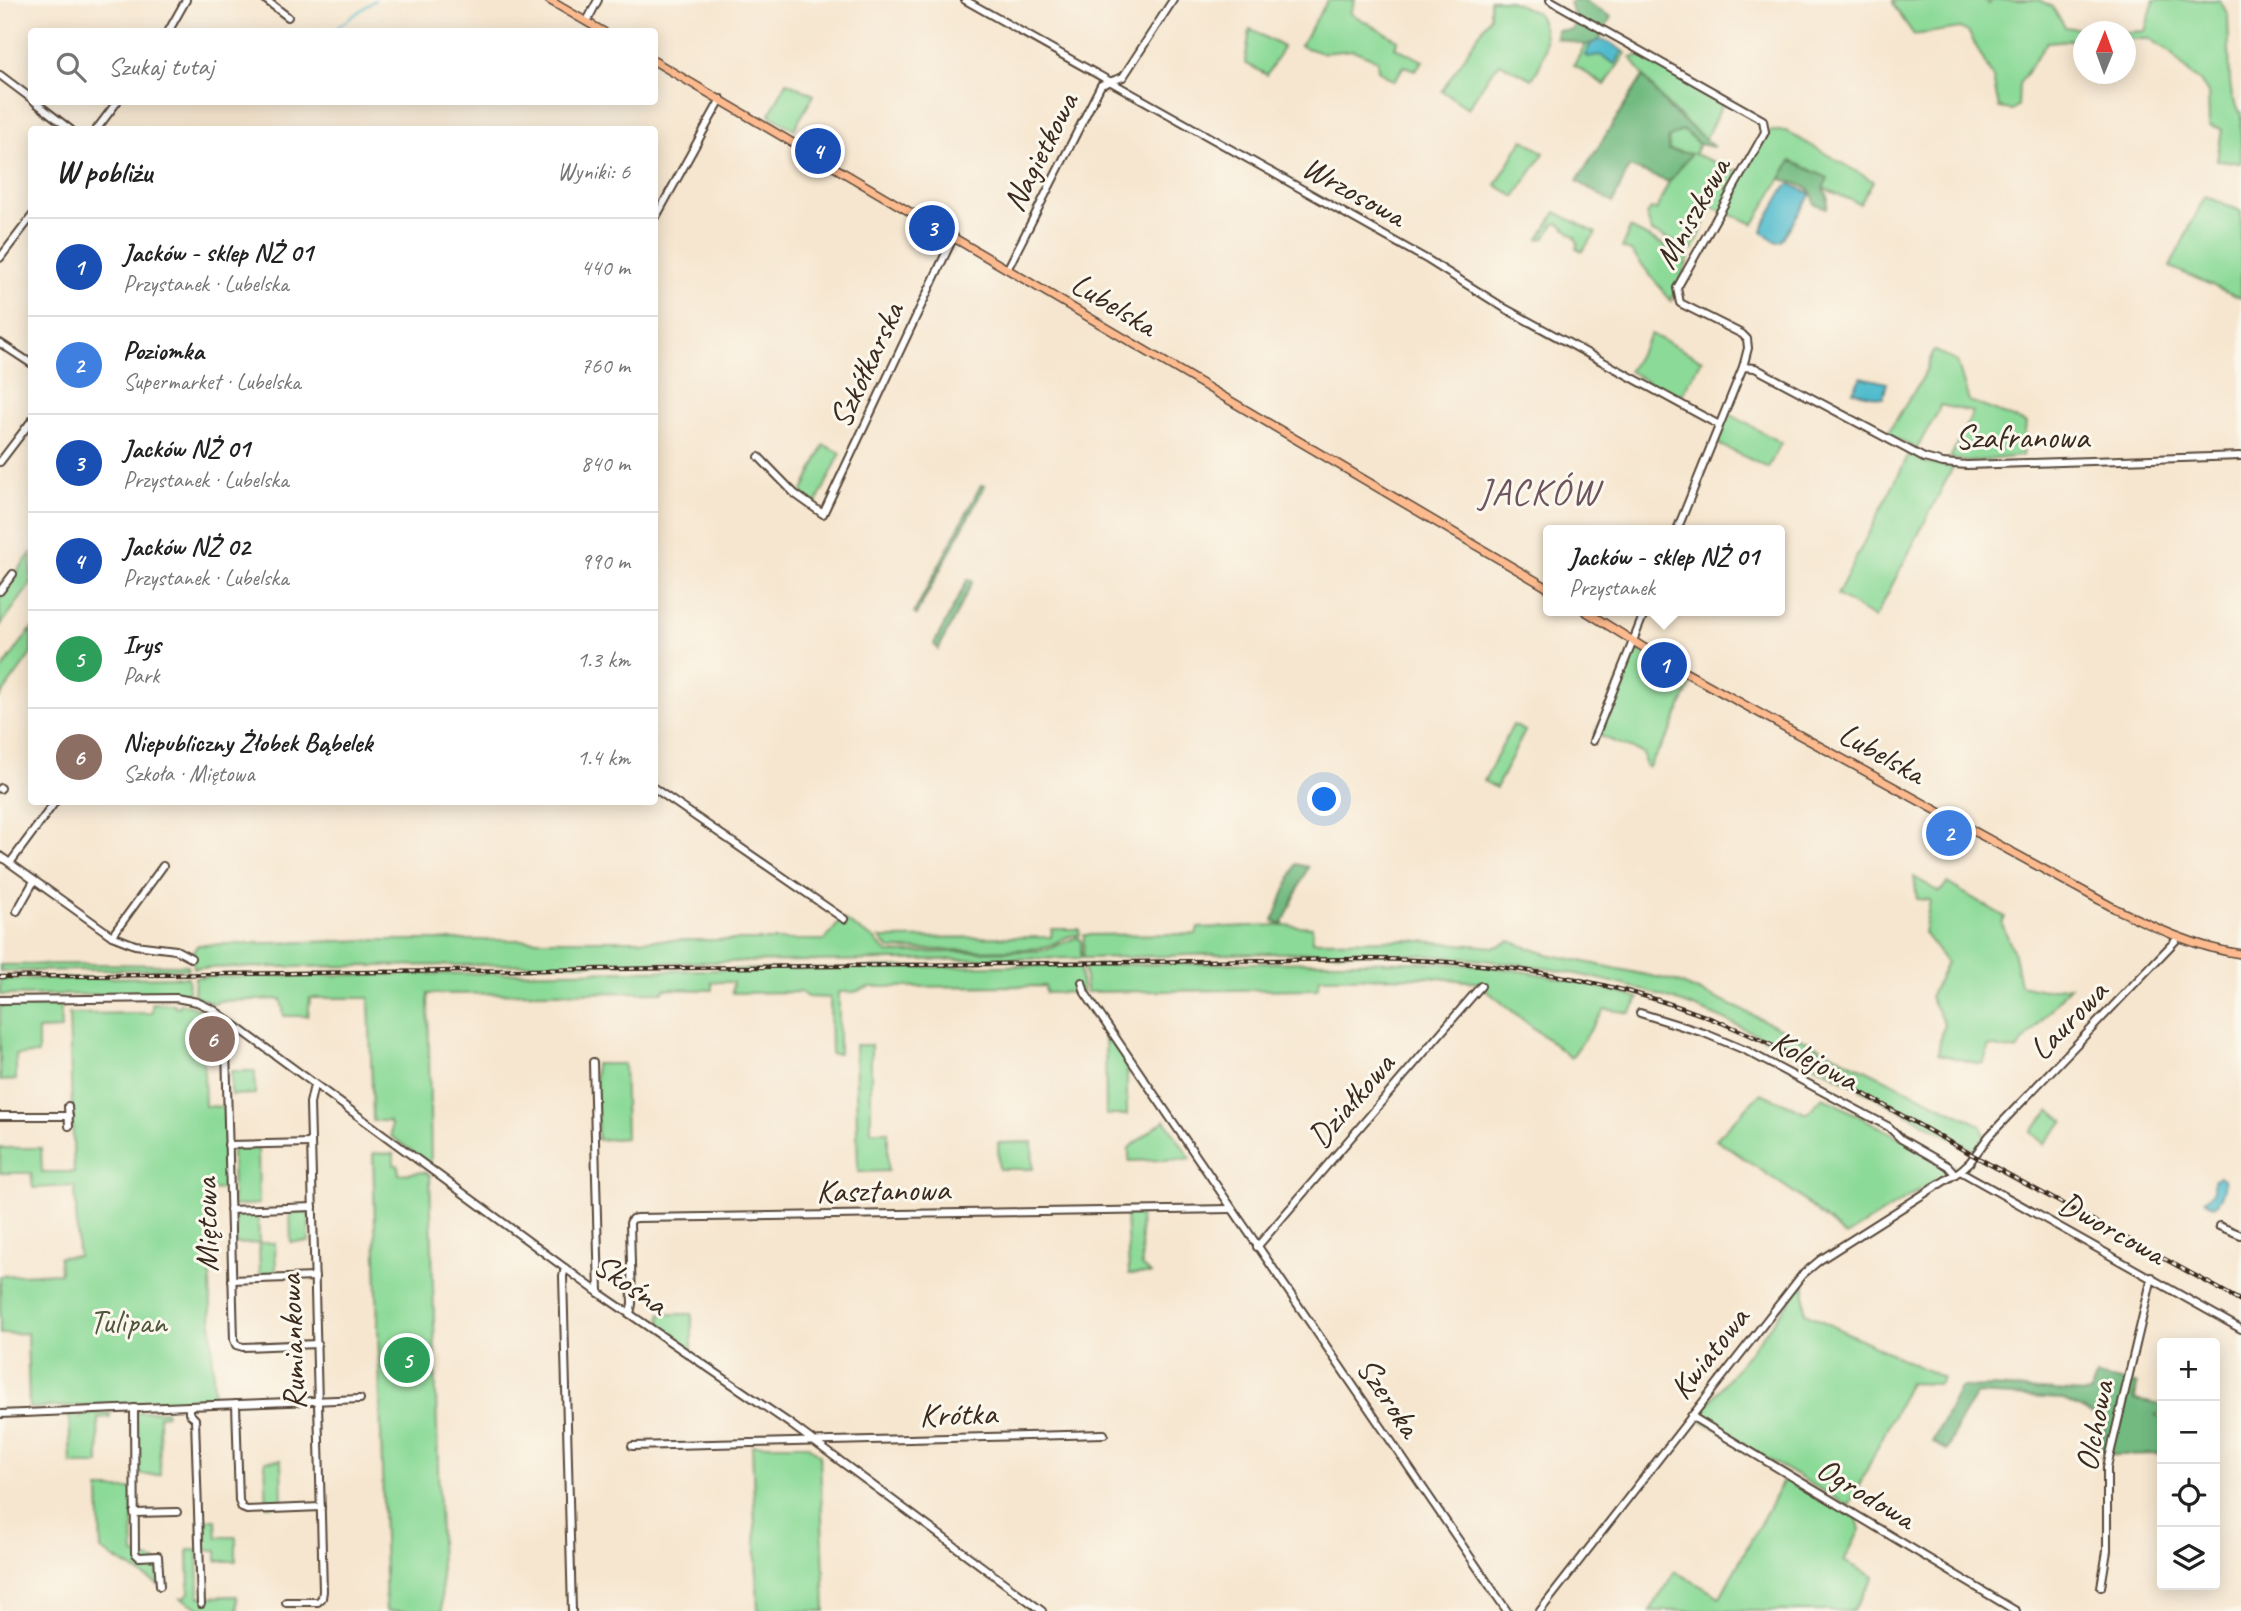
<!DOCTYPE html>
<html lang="pl">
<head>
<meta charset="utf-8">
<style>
  :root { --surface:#fff; --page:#f2f2f2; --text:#222; --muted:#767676; --line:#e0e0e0; --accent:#2563eb }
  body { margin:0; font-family:Caveat,sans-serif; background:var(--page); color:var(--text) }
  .controls { position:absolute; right:21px; bottom:21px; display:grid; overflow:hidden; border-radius:7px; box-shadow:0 4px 18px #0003 }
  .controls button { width:63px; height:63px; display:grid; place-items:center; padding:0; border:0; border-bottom:2px solid var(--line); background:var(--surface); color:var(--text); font:35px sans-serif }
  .compass { position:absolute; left:2073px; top:21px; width:63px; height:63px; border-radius:50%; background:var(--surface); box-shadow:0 4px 18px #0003; rotate:1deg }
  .you { position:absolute; left:1325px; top:800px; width:24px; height:24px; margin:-18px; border:5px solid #fff; border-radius:50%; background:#1a73e8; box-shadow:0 0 0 10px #1a73e833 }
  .badge { display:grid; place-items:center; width:46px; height:46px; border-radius:50%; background:var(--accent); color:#fff; font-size:23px; font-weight:700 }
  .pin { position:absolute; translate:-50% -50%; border:4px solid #fff; box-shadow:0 2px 7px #0006 }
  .popup { position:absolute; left:1543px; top:525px; width:242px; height:91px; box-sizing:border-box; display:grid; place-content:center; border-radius:7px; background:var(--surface); filter:drop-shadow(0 2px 5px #0005); font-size:23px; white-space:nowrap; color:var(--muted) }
  .popup b { font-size:26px; color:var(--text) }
  .popup::after { content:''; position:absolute; left:50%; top:100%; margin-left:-14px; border:14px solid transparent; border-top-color:var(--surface) }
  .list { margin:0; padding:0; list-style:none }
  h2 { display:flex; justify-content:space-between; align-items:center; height:91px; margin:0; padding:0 28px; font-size:30px }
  h2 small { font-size:23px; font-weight:400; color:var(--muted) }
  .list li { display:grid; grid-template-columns:46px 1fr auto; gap:21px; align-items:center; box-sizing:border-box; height:98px; padding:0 28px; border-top:2px solid var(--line) }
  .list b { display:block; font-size:26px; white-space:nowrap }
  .list p { margin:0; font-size:23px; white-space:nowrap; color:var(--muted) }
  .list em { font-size:23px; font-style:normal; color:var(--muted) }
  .icon { flex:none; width:38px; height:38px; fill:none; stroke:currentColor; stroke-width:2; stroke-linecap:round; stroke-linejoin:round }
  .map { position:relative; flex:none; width:2241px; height:1611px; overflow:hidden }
  .search { position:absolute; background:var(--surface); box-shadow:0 4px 18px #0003; left:28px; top:28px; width:630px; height:77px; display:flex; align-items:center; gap:18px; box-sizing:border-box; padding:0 24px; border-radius:7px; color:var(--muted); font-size:26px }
  .panel { position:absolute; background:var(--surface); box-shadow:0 4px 18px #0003; left:28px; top:126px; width:630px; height:679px; border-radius:7px }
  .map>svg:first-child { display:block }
  .green { fill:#8cda98; stroke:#64825b; stroke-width:2 }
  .forest { fill:#71ba80; stroke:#56724f; stroke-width:2 }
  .water { fill:#51bccd; stroke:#467376; stroke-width:2 }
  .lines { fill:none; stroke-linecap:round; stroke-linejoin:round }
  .stream { stroke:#51bccd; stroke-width:2 }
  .minor-casing { stroke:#574639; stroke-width:10 }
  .major-casing { stroke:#574639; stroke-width:10 }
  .minor { stroke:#fff; stroke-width:6 }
  .major { stroke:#fcba8e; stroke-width:7 }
  .rail-casing { stroke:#3b2a1e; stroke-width:4.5 }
  .rail { stroke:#fbf7ec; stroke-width:2; stroke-dasharray:5; stroke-linecap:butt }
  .labels { text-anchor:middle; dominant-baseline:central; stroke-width:6; stroke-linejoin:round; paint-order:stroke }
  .street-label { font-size:33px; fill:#3b2a1e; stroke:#fbf7ec }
  .park-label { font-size:33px; fill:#4f563c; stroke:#fbf7ec }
  .quarter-label { font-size:37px; letter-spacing:2px; fill:#6d545f; stroke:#fbf7ec }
</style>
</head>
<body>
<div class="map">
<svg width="2241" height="1611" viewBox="0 0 2241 1611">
  <rect width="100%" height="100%" fill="#fbf7ec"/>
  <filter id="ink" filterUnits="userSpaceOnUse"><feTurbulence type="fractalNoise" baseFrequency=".0143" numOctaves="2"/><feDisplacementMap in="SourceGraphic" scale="14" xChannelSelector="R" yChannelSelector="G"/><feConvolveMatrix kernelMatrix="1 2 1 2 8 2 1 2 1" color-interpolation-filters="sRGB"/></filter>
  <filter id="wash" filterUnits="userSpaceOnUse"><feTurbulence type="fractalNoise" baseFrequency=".00686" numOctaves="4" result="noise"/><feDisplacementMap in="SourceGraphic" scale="28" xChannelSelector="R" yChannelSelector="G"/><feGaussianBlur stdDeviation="1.57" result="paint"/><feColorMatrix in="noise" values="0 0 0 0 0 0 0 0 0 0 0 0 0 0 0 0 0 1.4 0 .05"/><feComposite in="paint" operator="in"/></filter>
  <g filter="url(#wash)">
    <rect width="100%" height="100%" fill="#f6e6cf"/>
    <g class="green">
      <path d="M1328 0H1355L1350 13 1398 40 1395 47 1423 61 1415 70 1404 66 1394 81 1378 70 1377 60 1353 50 1322 53 1300 46Z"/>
      <path d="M1490 0H1508L1537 13C1550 36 1547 58 1532 79L1500 63 1490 74 1468 108 1442 91 1490 17Z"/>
      <path d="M1893 0H1984L1989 4 1992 0H2039L2053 7 2065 27 2095 31 2084 32 2083 39 2047 42 2019 84 2018 106 2012 110 1999 108 1993 78 1969 33 1960 28 1914 35 1894 6Z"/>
      <path d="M2154 0H2220L2228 15 2230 81 2232 97 2241 114V163L2217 160 2222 130 2209 126 2208 93 2200 81 2190 74 2170 52 2149 39H2126V32L2145 31Z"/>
      <path d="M1250 29 1283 47 1267 75 1245 63Z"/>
      <path d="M1591 44 1586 55H1600L1615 64 1623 51 1626 53 1605 85 1574 65 1585 45Z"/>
      <path d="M1641 56 1724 101 1705 139C1673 112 1653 93 1631 57Z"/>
      <path d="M787 82 814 95 794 129 769 115Z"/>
      <path d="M1683 130 1699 144 1694 154 1743 173 1770 131H1786L1873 181 1860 204 1823 188 1827 178 1791 161 1754 224 1712 207 1693 250 1652 232 1646 215 1651 209 1656 210 1669 182 1690 154 1669 150 1668 138Z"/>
      <path d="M1523 139 1544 153 1515 197 1496 185Z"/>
      <path d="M2205 196 2241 211V298L2170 267Z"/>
      <path d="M1556 212 1596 233 1582 251 1576 248 1578 244 1575 237 1559 223 1554 224 1545 238 1539 239Z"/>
      <path d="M1630 228 1689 258 1671 301 1631 251 1622 248Z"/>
      <path d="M1651 334 1702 360 1679 400 1629 371Z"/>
      <path d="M1934 350 1957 362 1969 401 2026 423 2022 456 1968 462 1950 458 1973 412 1940 405 1938 412 1916 449 1887 434 1923 377Z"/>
      <path d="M1726 412 1781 443 1768 468 1714 442Z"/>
      <path d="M824 445 841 453 816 504 802 493Z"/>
      <path d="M1909 454 1924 462 1953 467 1875 618 1837 595Z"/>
      <path d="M31 553V584L0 626V595Z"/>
      <path d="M31 629V654L0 697V672Z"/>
      <path d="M1634 649 1692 682 1670 732 1648 768 1645 765 1643 753 1595 734Z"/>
      <path d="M1513 725 1525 731 1496 788 1484 781Z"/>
      <path d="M1914 877 1940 892 1947 883 2005 917 2002 924 2013 950 2020 985 2044 990 2070 986 2016 1051 1989 1046 1984 1062 1980 1064 1938 1054 1941 1034 1945 1025 1930 997 1947 963 1924 933 1930 900 1917 899Z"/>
      <path d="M842 919 874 939 888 953 1035 951 1046 950 1077 937 1081 941V958L194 968 192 952 198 945 376 940H825Z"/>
      <path d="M1282 925 1312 927 1313 941 1409 940 1496 947 1510 941 1547 954 1675 981 1740 1009 1981 1125 1985 1137 1974 1150C1924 1123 1875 1096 1825 1070 1775 1043 1725 1017 1671 999 1483 936 1279 954 1083 958L1084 935 1196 934 1198 928Z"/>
      <path d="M1052 929H1079L1080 935C1067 933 1054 946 1040 948 990 953 939 949 889 949L880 938 1051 937Z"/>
      <path d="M1330 962C1389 962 1449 960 1507 969 1552 975 1596 986 1639 998L1630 1013 1605 1009 1571 1058 1476 982 1428 977 1320 978 1317 989 1086 992 1084 965Z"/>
      <path d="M84 964 188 965V969L0 971V965Z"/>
      <path d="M1080 965 1082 992 1046 993 1045 986 870 987 854 992H839V1054H831L830 998 807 997 801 992 732 993 733 982H712V990L664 989 663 992 428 994 431 1165 391 1136V1124L388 1121H373L369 998H310L308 1016H284L281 999 219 1001 215 1004 194 995 195 977Z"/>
      <path d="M188 977 189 991 185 994 0 995V979Z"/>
      <path d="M152 1003 175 1004V1007H179L180 1003 202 1010 205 1106 224 1107 226 1189 207 1190 214 1400 29 1408 27 1333 0 1334V1276L60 1273 59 1257 78 1256 75 1186 33 1188 31 1173H0V1148H41L42 1172H74L69 1014 152 1013Z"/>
      <path d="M60 1005 61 1029 38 1030V1054L16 1055V1080L0 1081V1006Z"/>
      <path d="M1105 1028 1127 1066V1115H1106Z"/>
      <path d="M855 1045H871V1131H888V1171L858 1172Z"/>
      <path d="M595 1064H624L626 1138 598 1140Z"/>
      <path d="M231 1071H255V1094L231 1095Z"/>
      <path d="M1761 1093 1807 1113 1823 1097 1956 1167 1846 1236 1793 1192 1716 1139Z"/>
      <path d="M2050 1110 2064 1121 2044 1144 2031 1132Z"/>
      <path d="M1165 1120 1191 1159 1129 1161V1148Z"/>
      <path d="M1032 1142 1033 1169H999L998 1143Z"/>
      <path d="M258 1148 259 1204 233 1206 232 1149Z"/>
      <path d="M373 1153 394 1154V1165H398L399 1174 424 1172 430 1175 442 1611H386Z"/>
      <path d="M290 1211H304L309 1215V1242H291Z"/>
      <path d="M258 1213 259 1243H275L276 1273 260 1274 259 1243 236 1244 235 1214Z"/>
      <path d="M1126 1213H1140L1142 1266 1151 1274H1129Z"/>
      <path d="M1805 1282V1313L1943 1378 1939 1384 1909 1383 1849 1506 1697 1418Z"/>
      <path d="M660 1314H692V1352L662 1330Z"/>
      <path d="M166 1411 167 1415 159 1416 160 1475H136L135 1412Z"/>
      <path d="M110 1413V1417L98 1418 99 1464H71L69 1414H77V1418H81V1414Z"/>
      <path d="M752 1445H807L820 1455 825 1611H758Z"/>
      <path d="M281 1460 282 1505 267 1506 265 1461Z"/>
      <path d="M1786 1476 1857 1518 1860 1530 1844 1561 1874 1577 1853 1611H1650L1675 1571 1720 1597Z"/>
      <path d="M99 1489H132L134 1555 156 1561 159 1585 101 1550Z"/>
      <path d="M200 1520H216L217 1537H236V1561H217V1550H201Z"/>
      <path d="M188 1550H198L199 1597 237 1596 238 1611H204L181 1598 185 1597 189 1592Z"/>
    </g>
    <g class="forest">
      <path d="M1573 0H1583L1611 17 1599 41 1585 45 1556 38 1557 30H1573L1575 19 1570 3Z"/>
      <path d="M1643 76 1670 110 1714 147 1699 144 1683 130 1668 138 1669 150 1691 154 1669 182 1629 167 1613 203 1577 181Z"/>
      <path d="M1791 161 1828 178 1823 188 1828 196 1827 208 1814 204C1815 185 1796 184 1781 179Z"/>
      <path d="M981 485 985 486 916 615 914 613Z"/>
      <path d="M968 579 973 581 938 650 934 644Z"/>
      <path d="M1296 864 1308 867 1282 925 1273 921Z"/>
      <path d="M2096 1376 2137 1384 2135 1400 2162 1405V1413L2156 1415 2162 1420V1454L2116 1455 2100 1449 2106 1421 2062 1399 1976 1394 1960 1421 1947 1450 1932 1442 1960 1388 1993 1387 2085 1393 2091 1392Z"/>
    </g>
    <g class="water">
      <path d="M1599 40 1610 43 1623 51 1615 64 1600 55 1587 57 1585 55 1591 44Z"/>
      <path d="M1790 184 1811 194 1781 241 1777 242 1762 232 1764 224 1786 186Z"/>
      <path d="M1861 377 1887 383 1883 398 1853 391Z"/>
      <path d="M2219 1176 2224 1179C2226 1188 2221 1200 2214 1206L2205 1200 2213 1192V1180Z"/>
    </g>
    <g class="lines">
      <path class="stream" d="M331 32 375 0"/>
    </g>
  </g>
  <g filter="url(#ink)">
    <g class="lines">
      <defs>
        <g id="minor">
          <path d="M266 0 288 17"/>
          <path d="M965 0 1428 260 1506 309 1719 425"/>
          <path d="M1550 0 1763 120 1765 132 1677 288 1680 303 1742 334 1747 339 1748 348 1743 367 1677 530"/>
          <path d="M587 21 598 0"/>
          <path d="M168 32 186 0"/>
          <path d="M0 75 32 99"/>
          <path d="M35 102 71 130"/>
          <path d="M96 130 117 102"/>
          <path d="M657 215 721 99"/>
          <path d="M0 258 32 216"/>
          <path d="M1008 268 1101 85 1123 77 1173 0"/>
          <path d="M0 343 32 364"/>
          <path d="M1743 367 1755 368 1924 458 1943 463 1967 465 2241 456"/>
          <path d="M759 457 795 494 823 514 954 236"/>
          <path d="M0 462 32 420"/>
          <path d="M0 591 13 574"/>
          <path d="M1593 741 1645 611"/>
          <path d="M654 788 844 919"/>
          <path d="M0 789 1 788"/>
          <path d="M0 856 112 936 135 945 176 950 191 958"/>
          <path d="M10 863 55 802"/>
          <path d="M17 911 34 881"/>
          <path d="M112 936 163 866"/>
          <path d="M1082 982 1085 993 1507 1611"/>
          <path d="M0 1000 176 998 197 1002 214 1010 599 1293 789 1423 1042 1611"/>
          <path d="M1640 1013 1704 1033 1747 1051 1889 1127 1901 1139 1948 1166 1955 1174"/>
          <path d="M231 1024 226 1049 234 1340 236 1345 243 1347 317 1344"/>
          <path d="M593 1062 599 1293"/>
          <path d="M68 1106 69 1126"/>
          <path d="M0 1116H69"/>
          <path d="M228 1145 311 1143"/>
          <path d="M1960 1171 2241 1329"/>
          <path d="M230 1210 313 1207"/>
          <path d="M2219 1226 2241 1235"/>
          <path d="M1257 1247 1481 986"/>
          <path d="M565 1268 563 1276 572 1611"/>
          <path d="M232 1280 315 1277"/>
          <path d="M630 1314 632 1304 630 1223 632 1219 637 1218 1232 1209"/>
          <path d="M236 1404 239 1501 242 1508 247 1510 321 1507"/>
          <path d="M189 1406 360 1399"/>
          <path d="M134 1408 135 1553 139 1557 158 1556 160 1586"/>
          <path d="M0 1414 189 1406V1413L195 1419 201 1604"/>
          <path d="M1691 1416 2016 1611"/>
          <path d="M632 1446 1104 1434"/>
          <path d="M134 1513 177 1512"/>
          <path d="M2101 1587 2107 1551V1467L2152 1277"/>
          <path d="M286 1602H318L322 1598 323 1591 310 1103 314 1085"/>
          <path d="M1540 1611 1802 1275 1820 1260 1960 1171 1970 1162 1989 1136 2179 937"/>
        </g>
        <g id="major">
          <path d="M549 0 604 32"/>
          <path d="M654 61 1548 588"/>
          <path d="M1585 611 1670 664 2114 908C2154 927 2197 948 2241 954"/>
        </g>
      </defs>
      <use href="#minor" class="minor-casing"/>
      <use href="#major" class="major-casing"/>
      <use href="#minor" class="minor"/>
      <use href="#major" class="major"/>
      <defs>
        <path id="rail" d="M0 977 1361 959C1502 959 1644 982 1771 1045 1839 1078 1905 1118 1971 1154 2061 1204 2152 1251 2241 1301"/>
      </defs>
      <use href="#rail" class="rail-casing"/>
      <use href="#rail" class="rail"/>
    </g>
  </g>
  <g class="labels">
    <g class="street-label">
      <text transform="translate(1040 152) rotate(-63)">Nagietkowa</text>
      <text transform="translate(1354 191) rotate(29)">Wrzosowa</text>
      <text transform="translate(1692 213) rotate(-61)">Mniszkowa</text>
      <text transform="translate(1114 304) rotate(31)">Lubelska</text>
      <text transform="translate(866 365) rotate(-65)">Szkółkarska</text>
      <text x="2022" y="437">Szafranowa</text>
      <text transform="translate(1882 753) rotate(29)">Lubelska</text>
      <text transform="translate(2068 1020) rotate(-46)">Laurowa</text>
      <text transform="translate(1815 1060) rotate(28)">Kolejowa</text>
      <text transform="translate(1351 1100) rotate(-49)">Działkowa</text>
      <text transform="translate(883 1190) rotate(-1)">Kasztanowa</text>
      <text transform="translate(206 1225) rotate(-91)">Miętowa</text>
      <text transform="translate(2112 1228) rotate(29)">Dworcowa</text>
      <text transform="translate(631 1284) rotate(35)">Skośna</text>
      <text transform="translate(292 1342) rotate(-92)">Rumiankowa</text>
      <text transform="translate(1709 1353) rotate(-52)">Kwiatowa</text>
      <text transform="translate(1389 1397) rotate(56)">Szeroka</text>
      <text transform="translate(958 1414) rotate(-2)">Krótka</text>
      <text transform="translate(2094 1426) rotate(-79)">Olchowa</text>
      <text transform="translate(1866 1493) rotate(31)">Ogrodowa</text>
    </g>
    <g class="park-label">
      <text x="128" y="1322">Tulipan</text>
    </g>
    <g class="quarter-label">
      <text x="1539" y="491">JACKÓW</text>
    </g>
  </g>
</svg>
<div class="controls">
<button>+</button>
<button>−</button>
<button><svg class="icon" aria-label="locate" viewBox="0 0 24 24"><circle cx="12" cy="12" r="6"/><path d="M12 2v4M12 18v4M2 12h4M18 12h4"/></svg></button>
<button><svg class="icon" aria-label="layers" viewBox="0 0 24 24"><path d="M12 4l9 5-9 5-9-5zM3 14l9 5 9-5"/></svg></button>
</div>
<svg class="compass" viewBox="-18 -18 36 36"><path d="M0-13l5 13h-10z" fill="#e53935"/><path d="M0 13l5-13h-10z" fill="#767676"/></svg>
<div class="you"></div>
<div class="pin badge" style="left:1664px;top:665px;background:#1a4fb4">1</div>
<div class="popup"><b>Jacków - sklep NŻ 01</b>Przystanek</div>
<div class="pin badge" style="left:1949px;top:833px;background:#3f7fe0">2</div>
<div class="pin badge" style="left:932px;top:228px;background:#1a4fb4">3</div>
<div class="pin badge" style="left:818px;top:151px;background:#1a4fb4">4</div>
<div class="pin badge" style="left:407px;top:1360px;background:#2e9e5b">5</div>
<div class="pin badge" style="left:212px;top:1039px;background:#8d6e63">6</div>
<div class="search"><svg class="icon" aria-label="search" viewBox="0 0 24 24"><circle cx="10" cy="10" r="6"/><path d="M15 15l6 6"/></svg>Szukaj tutaj</div>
<section class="panel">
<h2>W pobliżu<small>Wyniki: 6</small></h2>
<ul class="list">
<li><span class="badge" style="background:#1a4fb4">1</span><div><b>Jacków - sklep NŻ 01</b><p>Przystanek · Lubelska</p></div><em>440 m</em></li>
<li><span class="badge" style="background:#3f7fe0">2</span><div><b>Poziomka</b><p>Supermarket · Lubelska</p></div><em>760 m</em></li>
<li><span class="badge" style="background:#1a4fb4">3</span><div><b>Jacków NŻ 01</b><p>Przystanek · Lubelska</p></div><em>840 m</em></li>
<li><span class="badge" style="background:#1a4fb4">4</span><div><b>Jacków NŻ 02</b><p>Przystanek · Lubelska</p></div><em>990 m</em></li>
<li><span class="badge" style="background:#2e9e5b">5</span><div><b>Irys</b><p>Park</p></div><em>1.3 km</em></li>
<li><span class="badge" style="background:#8d6e63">6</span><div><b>Niepubliczny Żłobek Bąbelek</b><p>Szkoła · Miętowa</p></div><em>1.4 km</em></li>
</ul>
</section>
</div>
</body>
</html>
